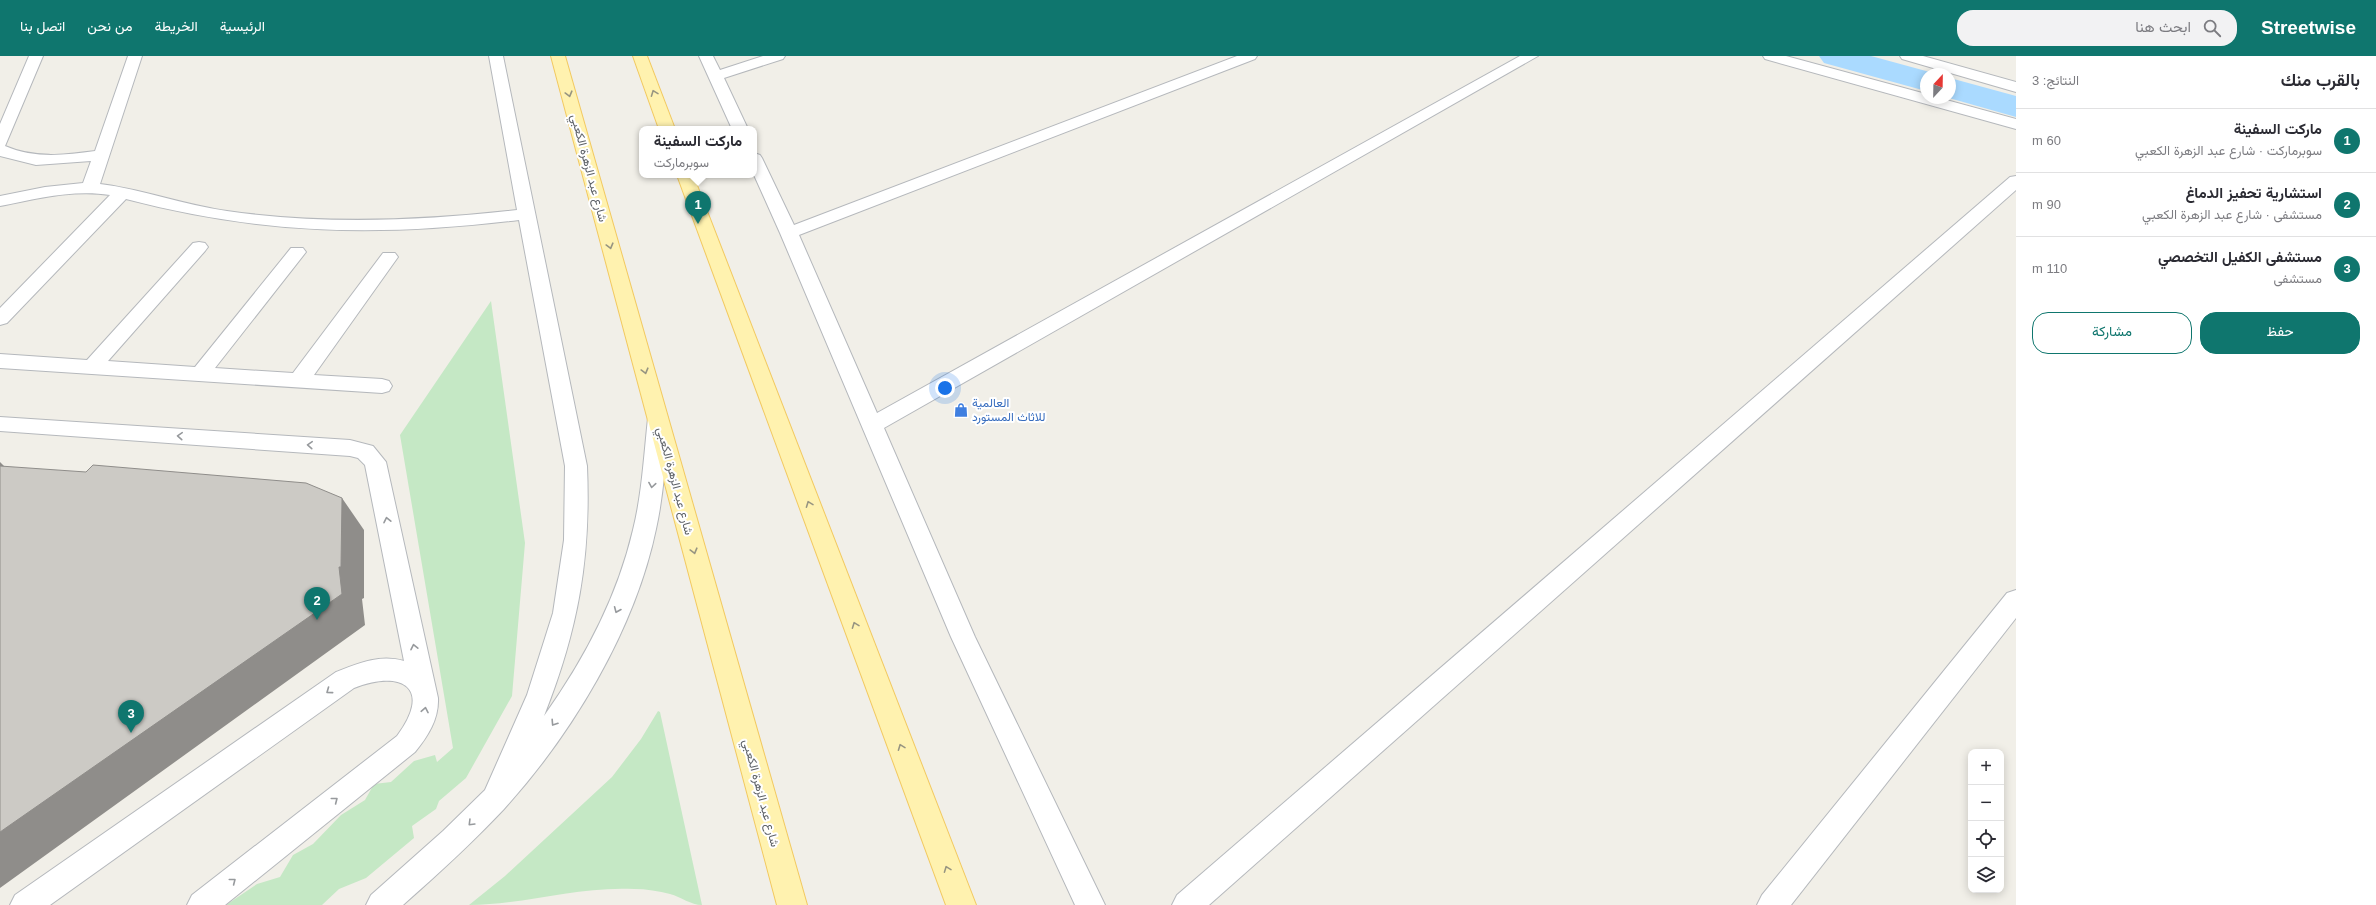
<!DOCTYPE html>
<html lang="ar">
<head>
<meta charset="utf-8">
<style>
  :root { --surface:#fff; --page:#f2f2f3; --text:#2b2b33; --muted:#7c7c81; --line:#e1e1e2; --accent:#0f766e }
  body { margin:0; font-family:Helvetica,Vazirmatn,sans-serif; background:var(--page); color:var(--text); direction:rtl }
  .controls { position:absolute; right:12px; bottom:12px; display:grid; overflow:hidden; border-radius:8px; box-shadow:0 2px 10px #0003 }
  .controls button { width:36px; height:36px; display:grid; place-items:center; padding:0; border:0; border-bottom:1px solid var(--line); background:var(--surface); color:var(--text); font:20px sans-serif }
  .compass { position:absolute; left:1920px; top:12px; width:36px; height:36px; border-radius:50%; background:var(--surface); box-shadow:0 2px 10px #0003; rotate:22deg }
  .you { position:absolute; left:945px; top:332px; width:14px; height:14px; margin:-10px; border:3px solid #fff; border-radius:50%; background:#1a73e8; box-shadow:0 0 0 6px #1a73e833 }
  .badge { display:grid; place-items:center; width:26px; height:26px; border-radius:50%; background:var(--accent); color:#fff; font-size:13px; font-weight:700 }
  .pin { position:absolute; translate:-50% -33px; filter:drop-shadow(0 1px 2px #0008) }
  .pin::after { content:''; position:absolute; top:21px; width:14px; height:12px; background:inherit; clip-path:polygon(0 0,100% 0,50% 100%) }
  .popup { position:absolute; left:639px; top:70px; width:118px; height:52px; box-sizing:border-box; display:grid; place-content:center; border-radius:8px; background:var(--surface); filter:drop-shadow(0 1px 3px #0005); font-size:13px; white-space:nowrap; color:var(--muted) }
  .popup b { font-size:15px; color:var(--text) }
  .popup::after { content:''; position:absolute; left:50%; top:100%; margin-left:-8px; border:8px solid transparent; border-top-color:var(--surface) }
  .list { margin:0; padding:0; list-style:none }
  h2 { display:flex; justify-content:space-between; align-items:center; height:52px; margin:0; padding:0 16px; font-size:17px }
  h2 small { font-size:13px; font-weight:400; color:var(--muted) }
  .list li { display:grid; grid-template-columns:26px 1fr auto; gap:12px; align-items:center; box-sizing:border-box; height:64px; padding:0 16px; border-top:1px solid var(--line) }
  .list b { display:block; font-size:15px; white-space:nowrap }
  .list p { margin:0; font-size:13px; white-space:nowrap; color:var(--muted) }
  .list em { font-size:13px; font-style:normal; color:var(--muted) }
  .actions { display:flex; gap:8px; padding:12px 16px }
  .actions a { flex:1; padding:9px 0; border:1px solid var(--accent); border-radius:16px; text-align:center; font-size:14px; color:var(--accent) }
  .actions .main { background:var(--accent); color:#fff }
  .icon { flex:none; width:22px; height:22px; fill:none; stroke:currentColor; stroke-width:2; stroke-linecap:round; stroke-linejoin:round }
  .map { position:relative; flex:none; width:2016px; height:849px; overflow:hidden; direction:ltr }
  header { display:flex; align-items:center; gap:24px; box-sizing:border-box; height:56px; padding:0 20px; background:var(--accent); color:#fff }
  header strong { font-size:19px }
  nav { display:flex; gap:22px; margin-inline-start:auto; font-size:14px }
  .search { width:280px; height:36px; background:var(--page); display:flex; align-items:center; gap:10px; box-sizing:border-box; padding:0 14px; border-radius:16px; color:var(--muted); font-size:15px }
  main { display:flex }
  aside { flex:1; background:var(--surface) }
  .map>svg:first-child { display:block }
  .green { fill:#c5e8c5 }
  .lines { fill:none; stroke-linecap:round; stroke-linejoin:round }
  .canal { fill:#aadaff; fill-rule:evenodd }
  .minor-casing { stroke:#b5b8bc; stroke-width:2 }
  .major-casing { stroke:#f2c960; stroke-width:2 }
  .minor { fill:#fff; fill-rule:evenodd }
  .major { fill:#fff2af; fill-rule:evenodd }
  .shaded-wall { fill:#8f8d8a }
  .building { fill:#cccac5; stroke:#8f8d8a }
  .oneway { stroke:#979581 }
  .oneway2 { stroke:#979a9d }
  .labels { text-anchor:middle; dominant-baseline:central; stroke-width:4; stroke-linejoin:round; paint-order:stroke }
  .street-label { font-size:12px; fill:#5f6368; stroke:#fff }
  .shop-label { font-size:12px; fill:#366cbe; stroke:#fff; text-anchor:start }
</style>
</head>
<body>
<header>
<strong>Streetwise</strong>
<div class="search"><svg class="icon" aria-label="search" viewBox="0 0 24 24"><circle cx="10" cy="10" r="6"/><path d="M15 15l6 6"/></svg>ابحث هنا</div>
<nav><a>الرئيسية</a><a>الخريطة</a><a>من نحن</a><a>اتصل بنا</a></nav>
</header>
<main>
<aside>
<h2>بالقرب منك<small>النتائج: 3</small></h2>
<ul class="list">
<li><span class="badge">1</span><div><b>ماركت السفينة</b><p>سوبرماركت · شارع عبد الزهرة الكعبي</p></div><em>60 m</em></li>
<li><span class="badge">2</span><div><b>استشارية تحفيز الدماغ</b><p>مستشفى · شارع عبد الزهرة الكعبي</p></div><em>90 m</em></li>
<li><span class="badge">3</span><div><b>مستشفى الكفيل التخصصي</b><p>مستشفى</p></div><em>110 m</em></li>
</ul>
<div class="actions"><a class="main">حفظ</a><a>مشاركة</a></div>
</aside>
<div class="map">
<svg width="2016" height="849" viewBox="0 0 2016 849">
  <rect width="100%" height="100%" fill="#f1efe8"/>
  <g class="green">
    <path d="M491 245 525 487 512 640 466 722 439 745 436 753 412 770 414 782 366 822 339 833 322 849H226L257 828 280 821 293 799 313 788 341 759 365 744 374 728 391 726 414 705 435 699 437 706 453 692 400 379Z"/>
    <path d="M658 655 660 656 702 849C691 849 681 841 670 838 659 835 646 833 634 833 578 830 524 849 469 849L505 820 612 721 641 683Z"/>
  </g>
  <g class="lines">
    <g class="canal">
      <path d="M1819 0H1871L1937 18H1926V35L1824 7Z"/>
      <path d="M1950 22 2016 40V61L1949 42Z"/>
    </g>
    <defs>
      <g id="minor">
        <path d="M29 0H43L5 90C35 103 64 99 95 95L128 0H142L100 128C142 133 184 149 227 155 324 169 421 165 517 154L489 0H503L587 410C591 503 578 574 544 660 584 604 617 542 633 474 642 438 644 399 648 362L651 357 658 355 665 357 668 362C666 399 664 437 656 473 635 574 572 678 504 753 472 787 438 818 403 849H366L371 839 443 775 485 734 527 639 553 557 564 484 565 410 519 164C379 181 264 179 126 143L7 267 0 269V252L110 139C73 133 36 143 0 150V140L45 131 83 127 91 105 36 109 0 100V68Z"/>
        <path d="M699 0H713L720 14 763 0H785L783 3 724 22 748 73H732Z"/>
        <path d="M1237 0H1257L1255 3 799 179 877 357 1520 0H1538L884 372 975 581 1105 849H1075L951 581 780 177 754 119V97L760 99 762 102 794 169Z"/>
        <path d="M1763 0H1786L1926 38V42H1939L2016 63V73L1765 3Z"/>
        <path d="M1900 0H1923L2016 26V36L1902 3Z"/>
        <path d="M2016 120V134L1209 849H1172L1177 839 2010 121Z"/>
        <path d="M199 186 205 187 208 191 205 195 108 305 195 311 291 192H303L306 196 215 312 293 317 383 197H395L398 201 314 319 382 323 389 325 392 330 389 335 382 337 0 312V298L87 304 193 187Z"/>
        <path d="M0 361 350 384 373 390 386 406 438 642C439 663 428 680 415 696L225 849H187L192 839 397 680C433 632 402 613 354 632L50 849H10L15 839 336 616C359 607 380 598 404 605L365 409 358 402 350 400 0 375Z"/>
        <path d="M2016 534V562L1791 849H1757L1762 839 2007 537Z"/>
      </g>
      <g id="major">
        <path d="M551 0H565L807 849H777Z"/>
        <path d="M633 0H647L675 73H659Z"/>
        <path d="M677 119H693L976 849H946Z"/>
      </g>
    </defs>
    <use href="#minor" class="minor-casing"/>
    <use href="#major" class="major-casing"/>
    <use href="#minor" class="minor"/>
    <use href="#major" class="major"/>
  </g>
  <g class="shaded-wall">
    <path d="M0 406 27 433 0 422Z"/>
    <path d="M342 442 364 474V542L362 543 365 569 0 832V776L339 511Z"/>
  </g>
  <path class="building" d="M93 409 306 427 342 442 341 511H339L342 538 0 776V410L86 416Z"/>
  <defs><path id="oneway-chevron" d="M-2-3.5L2.5 0L-2 3.5" fill="none" stroke-width="1.6" stroke-linecap="round" stroke-linejoin="round"/></defs>
  <g class="oneway">
    <use href="#oneway-chevron" transform="translate(654 37) rotate(-111)"/>
    <use href="#oneway-chevron" transform="translate(569 38) rotate(75)"/>
    <use href="#oneway-chevron" transform="translate(610 190) rotate(75)"/>
    <use href="#oneway-chevron" transform="translate(645 315) rotate(75)"/>
    <use href="#oneway-chevron" transform="translate(809 448) rotate(-111)"/>
    <use href="#oneway-chevron" transform="translate(694 495) rotate(75)"/>
    <use href="#oneway-chevron" transform="translate(855 569) rotate(-111)"/>
    <use href="#oneway-chevron" transform="translate(901 691) rotate(-111)"/>
    <use href="#oneway-chevron" transform="translate(947 813) rotate(-111)"/>
  </g>
  <g class="oneway2">
    <use href="#oneway-chevron" transform="translate(180 380) rotate(-176)"/>
    <use href="#oneway-chevron" transform="translate(310 389) rotate(-176)"/>
    <use href="#oneway-chevron" transform="translate(652 429) rotate(99)"/>
    <use href="#oneway-chevron" transform="translate(387 464) rotate(-102)"/>
    <use href="#oneway-chevron" transform="translate(617 554) rotate(113)"/>
    <use href="#oneway-chevron" transform="translate(414 591) rotate(-102)"/>
    <use href="#oneway-chevron" transform="translate(329 635) rotate(144)"/>
    <use href="#oneway-chevron" transform="translate(425 654) rotate(-79)"/>
    <use href="#oneway-chevron" transform="translate(554 667) rotate(123)"/>
    <use href="#oneway-chevron" transform="translate(335 744) rotate(-38)"/>
    <use href="#oneway-chevron" transform="translate(471 767) rotate(135)"/>
    <use href="#oneway-chevron" transform="translate(233 825) rotate(-38)"/>
  </g>
  <defs>
    <symbol id="shop-bare" viewBox="-9 -9 18 18"><path d="M-5-2.5h2.3a2.7 3.5 0 0 1 5.4 0H5L5.5 6h-11ZM-1.5-2.5h3a1.5 2.3 0 0 0-3 0Z" fill="#3f7fe0" stroke="#fff" stroke-width="2.5" paint-order="stroke"/></symbol>
  </defs>
  <g fill-rule="evenodd">
    <use href="#shop-bare" x="951" y="344" width="20" height="20"/>
  </g>
  <g class="labels">
    <g class="street-label">
      <text transform="translate(589 112) rotate(75)">شارع عبد الزهرة الكعبي</text>
      <text transform="translate(675 425) rotate(75)">شارع عبد الزهرة الكعبي</text>
      <text transform="translate(761 737) rotate(75)">شارع عبد الزهرة الكعبي</text>
    </g>
    <g class="shop-label">
      <text x="972" y="347">العالمية<tspan x="972" dy="14">للاثاث المستورد</tspan></text>
    </g>
  </g>
</svg>
<div class="controls">
<button>+</button>
<button>−</button>
<button><svg class="icon" aria-label="locate" viewBox="0 0 24 24"><circle cx="12" cy="12" r="6"/><path d="M12 2v4M12 18v4M2 12h4M18 12h4"/></svg></button>
<button><svg class="icon" aria-label="layers" viewBox="0 0 24 24"><path d="M12 4l9 5-9 5-9-5zM3 14l9 5 9-5"/></svg></button>
</div>
<svg class="compass" viewBox="-18 -18 36 36"><path d="M0-13l5 13h-10z" fill="#e53935"/><path d="M0 13l5-13h-10z" fill="#7c7c81"/></svg>
<div class="you"></div>
<div class="pin badge" style="left:698px;top:168px">1</div>
<div class="popup"><b>ماركت السفينة</b>سوبرماركت</div>
<div class="pin badge" style="left:317px;top:564px">2</div>
<div class="pin badge" style="left:131px;top:677px">3</div>
</div>
</main>
</body>
</html>
